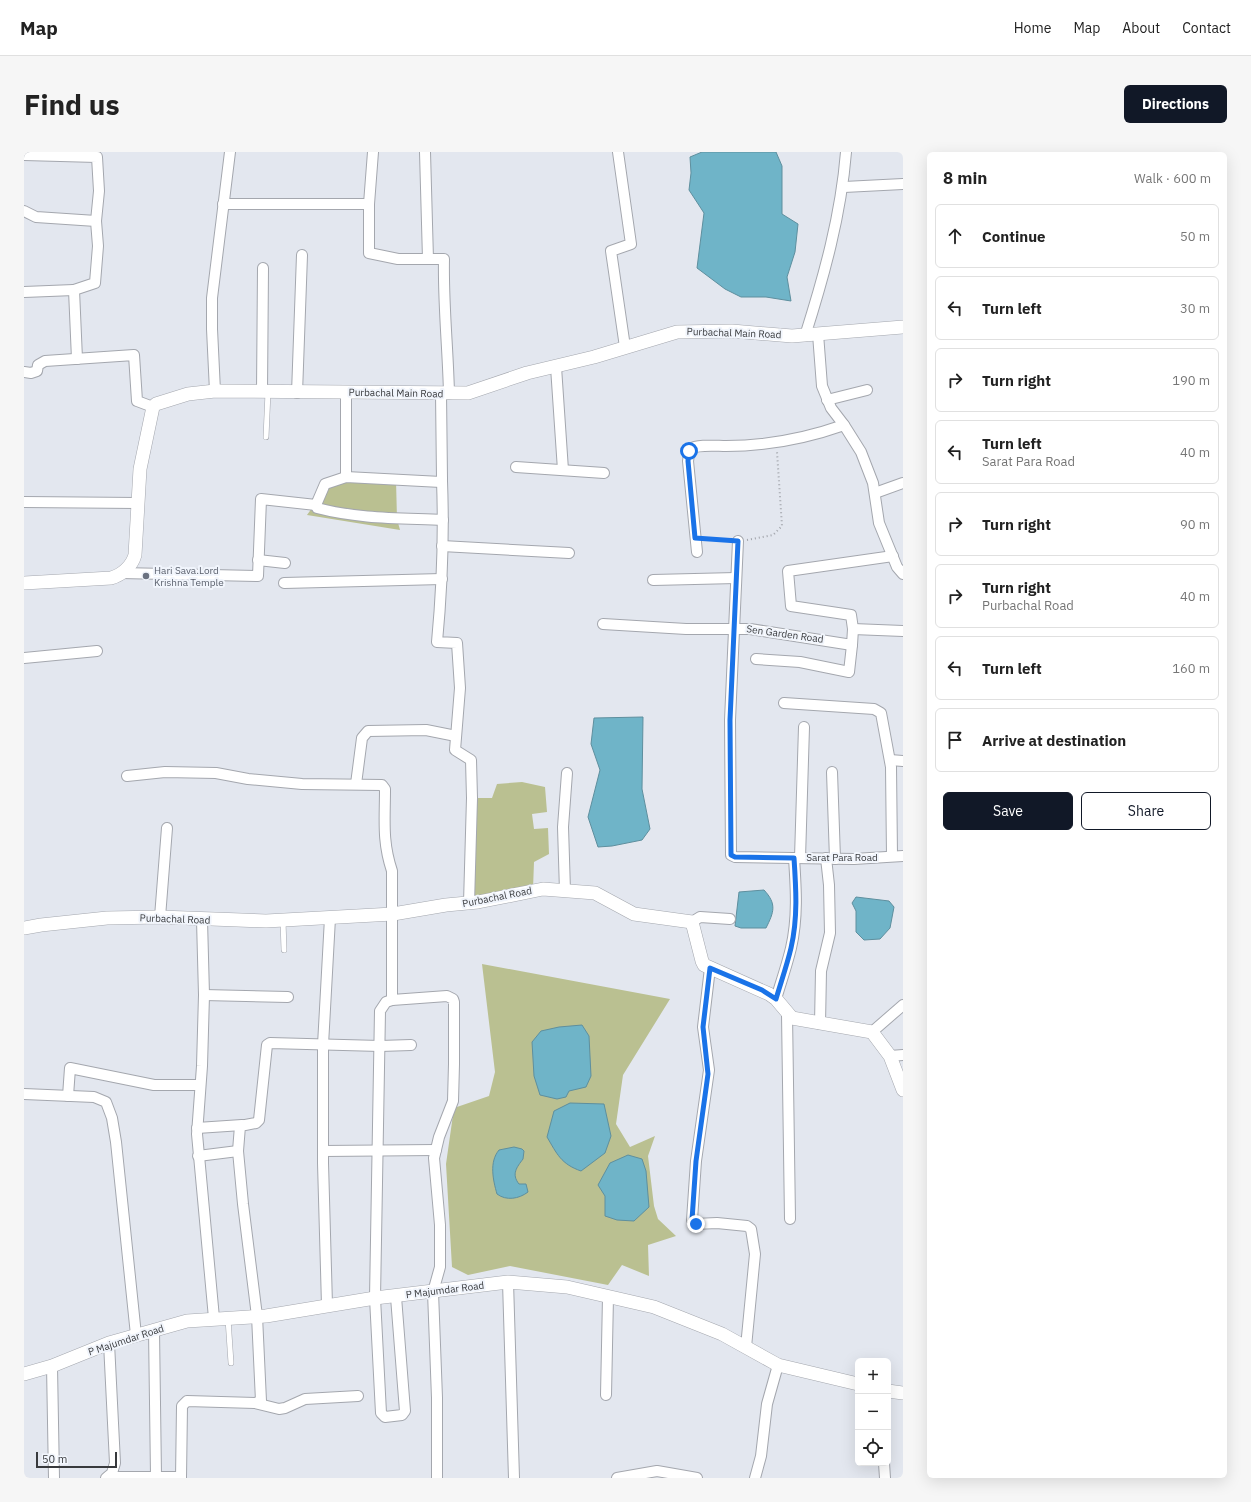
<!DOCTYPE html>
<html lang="en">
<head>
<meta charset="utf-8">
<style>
  :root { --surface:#fff; --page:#f6f6f6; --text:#222; --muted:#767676; --line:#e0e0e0; --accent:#111827 }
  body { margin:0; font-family:"IBM Plex Sans",sans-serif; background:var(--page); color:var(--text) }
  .controls { position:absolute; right:12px; bottom:12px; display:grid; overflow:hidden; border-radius:6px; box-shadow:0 4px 16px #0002 }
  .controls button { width:36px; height:36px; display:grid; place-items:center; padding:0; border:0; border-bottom:1px solid var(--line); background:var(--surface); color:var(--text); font:20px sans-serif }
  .scale { position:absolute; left:12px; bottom:10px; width:81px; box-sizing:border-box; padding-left:4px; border:2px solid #383a3d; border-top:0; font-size:11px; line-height:14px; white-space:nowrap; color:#383a3d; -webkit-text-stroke:3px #f1f5fc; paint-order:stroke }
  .stop { position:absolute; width:12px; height:12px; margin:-9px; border:3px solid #1a73e8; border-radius:50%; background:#fff }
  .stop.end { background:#1a73e8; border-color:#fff; box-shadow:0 1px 4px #0008 }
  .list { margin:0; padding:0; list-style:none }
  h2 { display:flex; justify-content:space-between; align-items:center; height:52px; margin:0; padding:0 16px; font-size:17px }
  h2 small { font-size:13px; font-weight:400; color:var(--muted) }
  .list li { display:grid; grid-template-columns:26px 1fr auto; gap:12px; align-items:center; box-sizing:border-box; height:64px; margin:0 8px 8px; padding:0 8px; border:1px solid var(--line); border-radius:6px }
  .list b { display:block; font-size:15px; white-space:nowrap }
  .list p { margin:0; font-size:13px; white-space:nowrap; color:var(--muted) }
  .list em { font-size:13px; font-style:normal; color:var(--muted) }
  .actions { display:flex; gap:8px; padding:12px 16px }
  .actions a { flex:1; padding:9px 0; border:1px solid var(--accent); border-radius:6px; text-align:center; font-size:14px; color:var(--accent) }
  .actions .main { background:var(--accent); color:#fff }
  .icon { flex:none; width:22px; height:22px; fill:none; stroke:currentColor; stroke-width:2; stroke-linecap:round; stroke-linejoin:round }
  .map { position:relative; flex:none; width:879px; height:1326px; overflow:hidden; border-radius:6px }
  header { display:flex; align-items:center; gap:24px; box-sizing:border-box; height:56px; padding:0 20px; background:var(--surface); border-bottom:1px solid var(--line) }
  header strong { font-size:19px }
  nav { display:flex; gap:22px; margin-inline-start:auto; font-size:14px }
  .intro { display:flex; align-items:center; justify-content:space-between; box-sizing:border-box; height:96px; padding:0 24px }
  h1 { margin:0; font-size:28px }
  .button { padding:10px 18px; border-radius:6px; background:var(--accent); color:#fff; font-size:14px; font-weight:700 }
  main { display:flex; gap:24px; padding:0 24px }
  aside { flex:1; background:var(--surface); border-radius:6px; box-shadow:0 4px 16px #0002 }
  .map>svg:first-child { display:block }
  .green { fill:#bac091 }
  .water { fill:#6fb4c8; stroke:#5e8f9e }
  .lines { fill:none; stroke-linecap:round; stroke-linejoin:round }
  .service-casing { stroke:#a4a7ae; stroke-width:6 }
  .minor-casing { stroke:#a4a7ae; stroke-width:12 }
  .tertiary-casing { stroke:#a4a7ae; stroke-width:14 }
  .path { stroke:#a1a4aa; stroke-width:2; stroke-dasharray:1 3; stroke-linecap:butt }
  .service { stroke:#fff; stroke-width:5 }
  .minor { stroke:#fff; stroke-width:10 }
  .tertiary { stroke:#fff; stroke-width:13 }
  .route { stroke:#1a73e8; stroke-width:5 }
  .worship-dot { fill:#6b7280; stroke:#f1f5fc; stroke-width:1.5 }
  .labels { text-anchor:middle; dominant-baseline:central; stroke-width:4; stroke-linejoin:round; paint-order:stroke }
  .street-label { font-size:10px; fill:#383a3d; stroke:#f1f5fc }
  .worship-label { font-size:10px; fill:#5b616d; stroke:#f1f5fc; text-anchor:start }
</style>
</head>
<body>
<header>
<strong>Map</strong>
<nav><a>Home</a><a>Map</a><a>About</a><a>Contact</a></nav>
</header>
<div class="intro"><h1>Find us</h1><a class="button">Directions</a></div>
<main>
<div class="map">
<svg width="879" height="1326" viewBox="0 0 879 1326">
  <rect width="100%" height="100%" fill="#e3e7ef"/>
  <g class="green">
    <path d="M311 324 372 328 373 367 376 378 283 363Z"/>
    <path d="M498 630 521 635 523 660 508 662 510 677 524 676 525 702 510 710 509 737 445 751 452 646H468L473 632Z"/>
    <path d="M458 812 646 847 599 923 592 972 606 995 631 984 624 1004 630 1054 634 1067 652 1084 624 1093 625 1124 598 1113 584 1133 486 1114 444 1123 428 1115 422 1012 430 956 465 944 471 920Z"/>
  </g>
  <g class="water">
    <path d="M678 0H752L758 14V62L774 72 771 100 763 125 767 149 742 145H717L701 137 673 116 680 61 665 38 667 21 666 5Z"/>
    <path d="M619 565 618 637 626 677 618 688 588 694 574 695 564 665 576 618 567 592 570 566Z"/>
    <path d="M740 738C753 752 750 760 742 776H717L711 774 715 740Z"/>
    <path d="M832 745 865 749 870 755 866 776 856 787 840 788 832 780V759L828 751Z"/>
    <path d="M558 873 565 884 567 924 562 935 545 939 542 945 533 947 516 943 510 924 508 890 517 879 535 875Z"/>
    <path d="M546 951 580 952 587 984 581 1001 557 1019C537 1012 533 1002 523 985L530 959Z"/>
    <path d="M490 995 498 997 500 999 499 1007C493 1015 487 1022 495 1032H502L504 1040C495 1047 482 1049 473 1042 469 1028 465 1010 475 998Z"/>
    <path d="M604 1003 618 1007 622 1019 625 1055 610 1069 593 1068 581 1064V1044L574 1033 586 1011Z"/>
  </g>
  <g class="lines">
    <defs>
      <g id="service">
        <path d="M242 285 244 240"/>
        <path d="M259 769 260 798"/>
        <path d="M204 1167 207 1211"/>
      </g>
      <g id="minor">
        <path d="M349 0 345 52V101L374 107H420C419 152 424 196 425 242"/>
        <path d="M401 0 404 107"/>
        <path d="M594 0 607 92 587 99 601 195"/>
        <path d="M0 3 73 5 75 39 72 69"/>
        <path d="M820 35 879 32"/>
        <path d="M199 52H345"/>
        <path d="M0 59 12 65 72 69 74 94 71 131 50 138 53 207"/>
        <path d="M0 140 50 138"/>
        <path d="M794 182 798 234 807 256 820 273 837 300 849 331 855 371 873 415 879 422"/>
        <path d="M781 184C800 124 817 63 822 0"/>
        <path d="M532 215 539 318"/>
        <path d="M0 220 7 221 13 219 14 213 21 209 110 203 113 249 129 255"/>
        <path d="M191 239 188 177V146L206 0"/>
        <path d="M238 239 239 116"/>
        <path d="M273 241 278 103"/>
        <path d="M803 248 843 238"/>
        <path d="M492 315 580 321"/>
        <path d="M322 325V240"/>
        <path d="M418 329C420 383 418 437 413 490L433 491 436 536 431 598 447 608 448 646 445 751"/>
        <path d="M851 341 879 331"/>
        <path d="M0 350 113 351"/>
        <path d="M292 353 293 356C335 367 376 366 419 368"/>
        <path d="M714 389 706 568 707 703 711 705 830 707 879 704"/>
        <path d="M418 394 545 401"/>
        <path d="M673 400 664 309 666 297C674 292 692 294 702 294 742 294 783 286 820 273"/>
        <path d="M234 408 261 411"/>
        <path d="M97 421 234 424 237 347 292 353 301 332 322 325 417 330 418 327 417 241"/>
        <path d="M629 428 712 426"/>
        <path d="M260 431 418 427"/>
        <path d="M579 472 662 477H726L828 493 829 477 879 479"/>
        <path d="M829 477 827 463 767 454 764 419 869 404"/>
        <path d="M0 506 73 499"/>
        <path d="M732 507 776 510 825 520 828 493"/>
        <path d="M760 551 850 557 857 561 867 615 868 704"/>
        <path d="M866 608 879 609"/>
        <path d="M808 620 811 707"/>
        <path d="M103 624 141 620 192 621 224 627 278 632 358 633 361 637C361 668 358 689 368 719V848"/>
        <path d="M332 632 338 586 344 579 402 578 432 584"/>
        <path d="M776 706 780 575"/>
        <path d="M541 739 539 675 543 621"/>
        <path d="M136 765 143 676"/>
        <path d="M178 768 180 843 178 914 173 982 190 1166"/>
        <path d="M668 770 676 765 706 767"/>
        <path d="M686 816 679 875 685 918 672 1009 668 1068 671 1072 693 1071 723 1074 727 1077 731 1102 722 1195"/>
        <path d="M180 843 264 845"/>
        <path d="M752 847C757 830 763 813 767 796 774 766 772 736 770 706"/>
        <path d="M763 862 766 1067"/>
        <path d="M796 872 797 819 806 781 805 733 802 706"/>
        <path d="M848 880 879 853"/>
        <path d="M866 904 879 903"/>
        <path d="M0 942 70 945 82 950 88 966 92 990 112 1183"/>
        <path d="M44 944 46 916 130 933H176"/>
        <path d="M173 976 218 973"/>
        <path d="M299 999 412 998"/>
        <path d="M174 1004 214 999"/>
        <path d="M484 1130 490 1326"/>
        <path d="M372 1145 381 1259 378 1263 361 1265 357 1261 351 1146 356 859 362 850 368 848 423 844 429 847 430 850V912L429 949 415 985 410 1006 416 1073V1115L409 1140 413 1246V1326"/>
        <path d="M303 1153 299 1011V893L306 766"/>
        <path d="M130 1178 132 1324"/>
        <path d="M28 1214 30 1326"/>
        <path d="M582 1243 584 1145"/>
        <path d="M231 1251 255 1257 261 1256 281 1247 334 1244"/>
        <path d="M860 1311 861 1326"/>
        <path d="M84 1325H157"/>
        <path d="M82 1326 88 1321 91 1311 85 1191"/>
        <path d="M157 1326 158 1254 163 1249 231 1251 237 1249 233 1164 219 1052 214 999 216 974 232 971 235 968 243 893 246 891 356 894 387 893"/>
        <path d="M593 1326 633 1319 673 1326"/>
        <path d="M731 1326 737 1304 743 1252 754 1213"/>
      </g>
      <g id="tertiary">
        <path d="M0 431 87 426C98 423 108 414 111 403L116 317 129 255 132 252 164 242 191 239 444 241 503 221 570 205 653 180 708 179 768 184 879 175"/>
        <path d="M0 776 17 773 83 766 136 765 242 769 369 762 422 753 454 750 519 737 571 741 610 762 668 770 678 809 680 813 745 842 752 847 768 866 848 880 866 904 879 938"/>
        <path d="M0 1222 28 1214 85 1191 163 1169 242 1164 351 1146 484 1130 543 1135 630 1155 698 1182 754 1213 834 1232"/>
        <path d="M864 1239 879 1241"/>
      </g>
    </defs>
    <use href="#service" class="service-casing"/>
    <use href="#minor" class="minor-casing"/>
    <use href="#tertiary" class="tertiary-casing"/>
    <g class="path">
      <path d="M681 387 705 389"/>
      <path d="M723 388 749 383 758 374 753 300"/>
    </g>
    <use href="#service" class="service"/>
    <use href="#minor" class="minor"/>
    <use href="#tertiary" class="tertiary"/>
  </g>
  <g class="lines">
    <path class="route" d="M665 299 664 309 671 386 714 389 706 568 707 703 711 705 770 706C772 736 774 766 767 796 763 813 757 830 752 847L738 838 686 816 679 875 684 922 672 1009 668 1068 672 1072"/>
  </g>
  <circle class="worship-dot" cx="122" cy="424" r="4"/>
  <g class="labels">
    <g class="street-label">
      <text transform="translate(710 181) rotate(2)">Purbachal Main Road</text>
      <text transform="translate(372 241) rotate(1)">Purbachal Main Road</text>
      <text transform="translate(761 482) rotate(8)">Sen Garden Road</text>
      <text x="818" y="705">Sarat Para Road</text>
      <text transform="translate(473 745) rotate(-11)">Purbachal Road</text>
      <text transform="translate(151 767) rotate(2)">Purbachal Road</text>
      <text transform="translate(421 1138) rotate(-7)">P Majumdar Road</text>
      <text transform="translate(102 1188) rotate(-18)">P Majumdar Road</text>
    </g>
    <g class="worship-label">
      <text x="130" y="418">Hari Sava.Lord<tspan x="130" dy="12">Krishna Temple</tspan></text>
    </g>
  </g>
</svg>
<div class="controls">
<button>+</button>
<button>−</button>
<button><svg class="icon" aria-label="locate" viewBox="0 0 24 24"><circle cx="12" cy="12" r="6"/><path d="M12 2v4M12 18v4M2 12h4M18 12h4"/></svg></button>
</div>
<div class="scale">50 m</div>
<div class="stop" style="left:665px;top:299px"></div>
<div class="stop end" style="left:672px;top:1072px"></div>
</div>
<aside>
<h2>8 min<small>Walk · 600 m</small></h2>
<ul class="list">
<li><svg class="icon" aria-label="ahead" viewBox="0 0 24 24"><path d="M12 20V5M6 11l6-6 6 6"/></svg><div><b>Continue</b></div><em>50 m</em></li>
<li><svg class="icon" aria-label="left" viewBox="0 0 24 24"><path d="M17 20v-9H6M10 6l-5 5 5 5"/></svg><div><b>Turn left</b></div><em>30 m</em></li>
<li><svg class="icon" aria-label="right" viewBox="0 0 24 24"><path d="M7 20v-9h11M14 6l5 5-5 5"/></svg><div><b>Turn right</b></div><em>190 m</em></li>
<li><svg class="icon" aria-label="left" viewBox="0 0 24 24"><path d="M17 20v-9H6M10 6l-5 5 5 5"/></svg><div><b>Turn left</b><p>Sarat Para Road</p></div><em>40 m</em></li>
<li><svg class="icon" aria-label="right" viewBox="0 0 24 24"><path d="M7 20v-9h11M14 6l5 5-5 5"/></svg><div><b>Turn right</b></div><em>90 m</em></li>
<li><svg class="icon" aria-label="right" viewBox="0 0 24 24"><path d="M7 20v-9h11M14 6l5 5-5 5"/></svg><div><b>Turn right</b><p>Purbachal Road</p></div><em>40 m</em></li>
<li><svg class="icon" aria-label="left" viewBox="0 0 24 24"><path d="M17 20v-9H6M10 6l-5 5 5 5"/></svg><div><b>Turn left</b></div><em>160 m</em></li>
<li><svg class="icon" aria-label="arrive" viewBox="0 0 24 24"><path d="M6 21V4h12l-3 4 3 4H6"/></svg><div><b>Arrive at destination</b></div></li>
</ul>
<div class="actions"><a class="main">Save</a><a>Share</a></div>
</aside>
</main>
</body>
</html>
